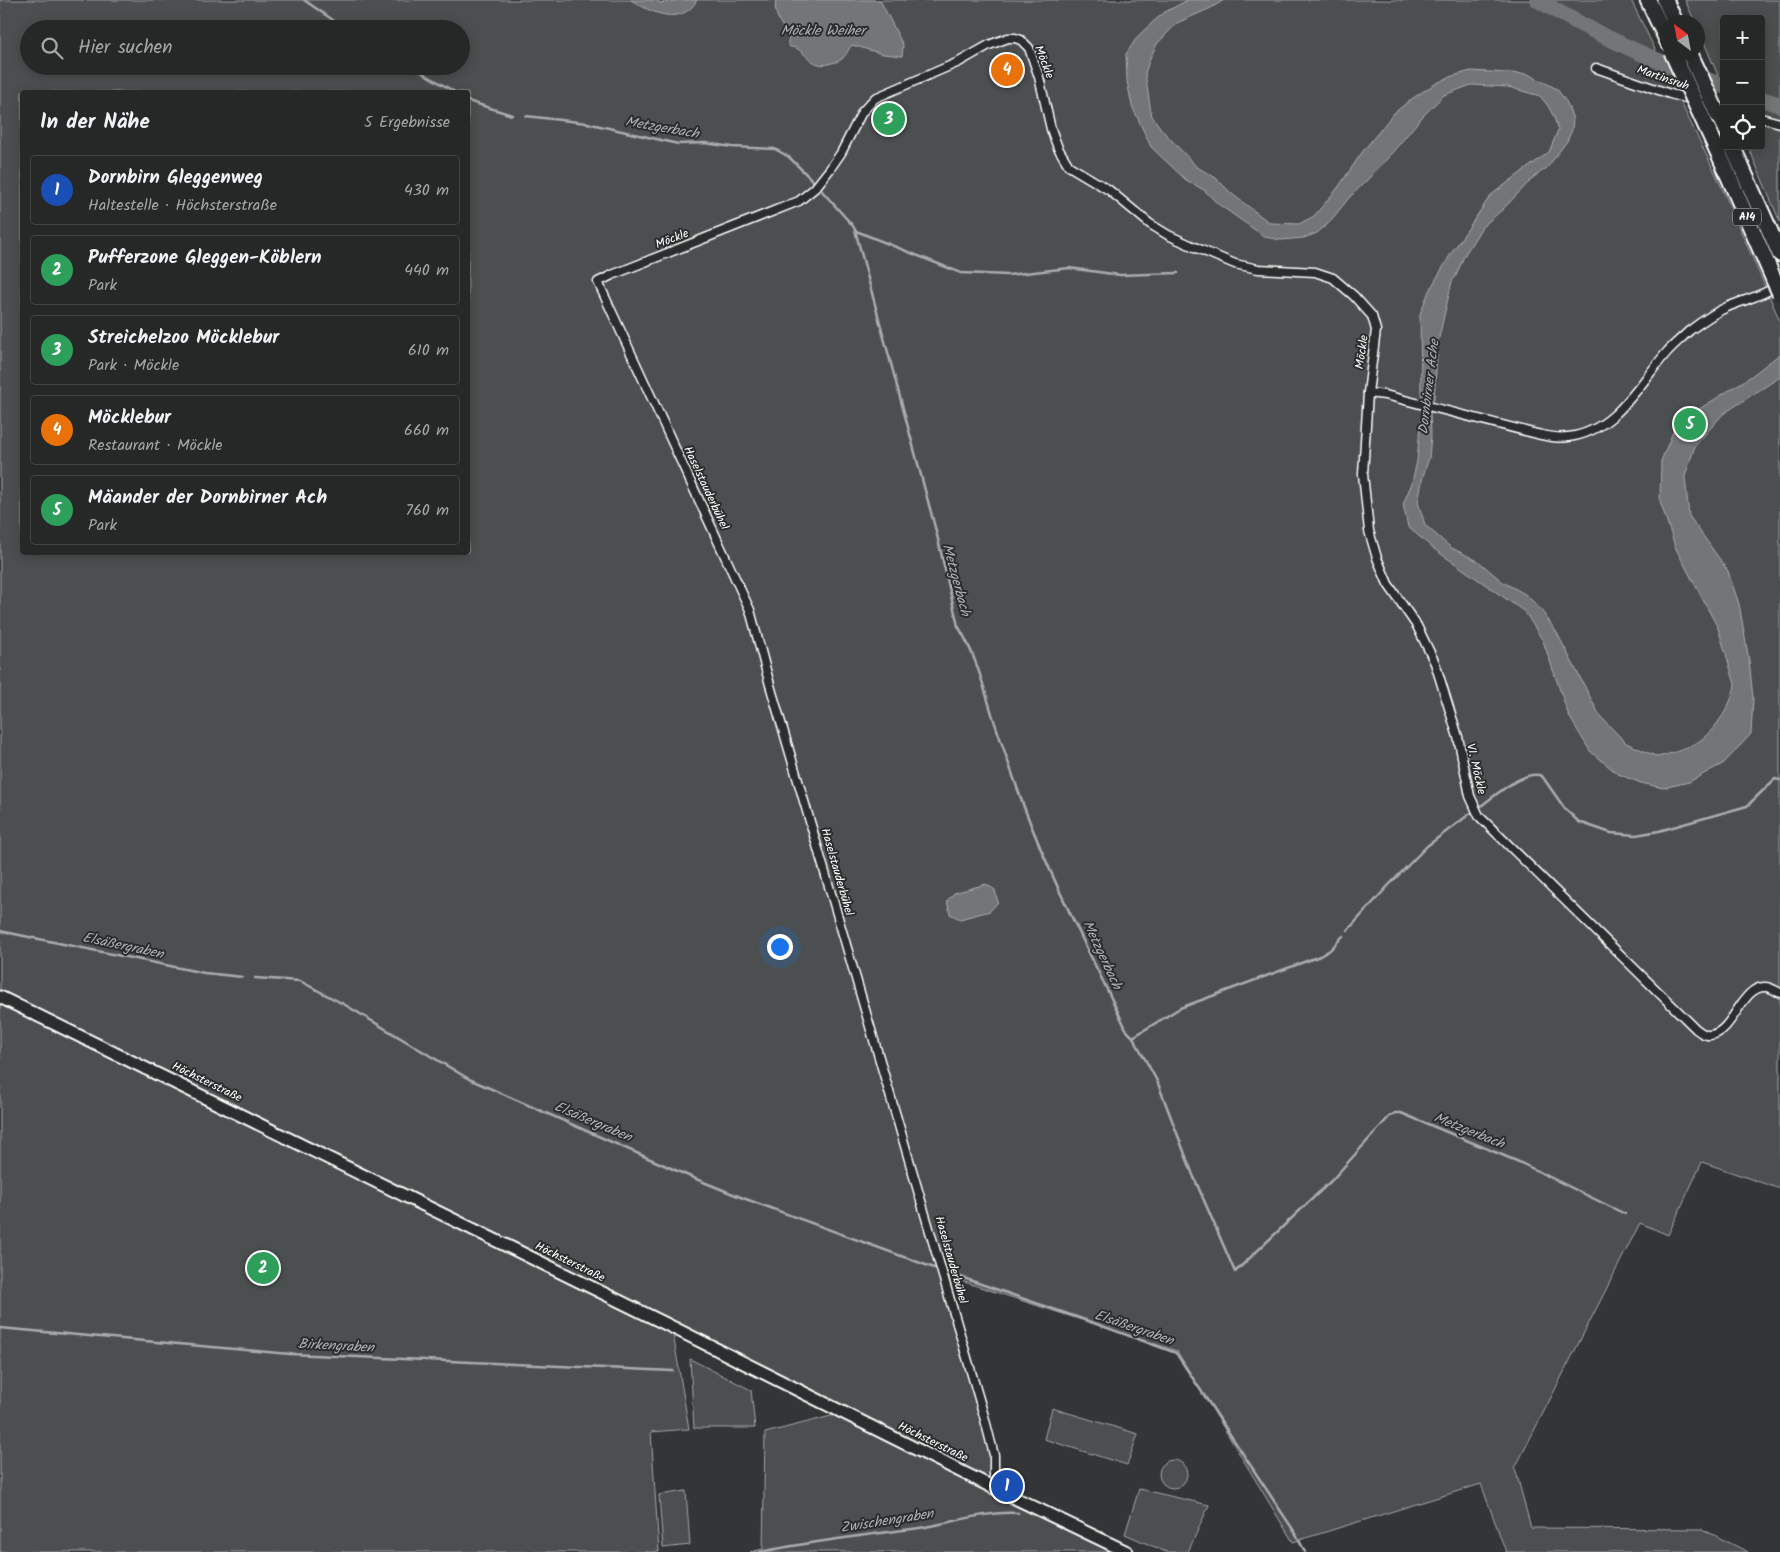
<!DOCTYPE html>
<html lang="de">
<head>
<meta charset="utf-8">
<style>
  :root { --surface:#262828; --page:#2e3030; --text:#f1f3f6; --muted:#a4a6a8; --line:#424445; --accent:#ff9aa2 }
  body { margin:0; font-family:Kalam,sans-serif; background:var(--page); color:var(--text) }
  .controls { position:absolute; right:15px; top:15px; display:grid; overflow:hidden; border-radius:5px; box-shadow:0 2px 12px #0003 }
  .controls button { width:45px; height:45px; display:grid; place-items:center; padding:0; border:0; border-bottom:1px solid var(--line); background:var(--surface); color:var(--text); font:25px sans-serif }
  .compass { position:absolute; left:1660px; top:15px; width:45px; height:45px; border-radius:50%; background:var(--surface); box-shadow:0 2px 12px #0003; rotate:328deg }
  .you { position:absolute; left:779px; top:946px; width:18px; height:18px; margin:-12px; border:4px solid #fff; border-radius:50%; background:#1a73e8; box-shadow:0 0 0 8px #1a73e833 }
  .badge { display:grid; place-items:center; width:32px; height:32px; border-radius:50%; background:var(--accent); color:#fff; font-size:16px; font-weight:700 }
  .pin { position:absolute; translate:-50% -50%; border:2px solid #fff; box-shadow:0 1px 5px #0006 }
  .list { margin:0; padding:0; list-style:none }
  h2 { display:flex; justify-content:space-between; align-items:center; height:65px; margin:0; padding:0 20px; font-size:21px }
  h2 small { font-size:16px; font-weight:400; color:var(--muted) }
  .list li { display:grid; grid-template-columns:32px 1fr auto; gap:15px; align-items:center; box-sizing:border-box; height:70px; margin:0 10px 10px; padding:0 10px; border:1px solid var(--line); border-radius:5px }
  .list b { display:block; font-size:19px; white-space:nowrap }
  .list p { margin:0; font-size:16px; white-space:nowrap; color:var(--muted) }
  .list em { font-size:16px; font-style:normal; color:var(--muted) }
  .icon { flex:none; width:28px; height:28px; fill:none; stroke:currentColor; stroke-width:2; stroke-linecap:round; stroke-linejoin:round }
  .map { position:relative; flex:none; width:1780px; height:1552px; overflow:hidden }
  .search { position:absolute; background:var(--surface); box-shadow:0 2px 12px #0003; left:20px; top:20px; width:450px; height:55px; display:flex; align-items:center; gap:12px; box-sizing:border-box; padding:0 18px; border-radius:28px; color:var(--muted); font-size:19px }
  .panel { position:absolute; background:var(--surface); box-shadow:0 2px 12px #0003; left:20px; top:90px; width:450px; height:465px; border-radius:5px }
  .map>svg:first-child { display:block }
  .green { fill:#4c4f50; stroke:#a6a7a8; fill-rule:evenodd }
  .water { fill:#737576; stroke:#abacad }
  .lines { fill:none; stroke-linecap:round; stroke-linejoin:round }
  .stream { stroke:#abacad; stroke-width:2.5 }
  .river { stroke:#737576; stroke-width:16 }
  .street-casing { stroke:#fff; stroke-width:11 }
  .secondary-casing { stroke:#fff; stroke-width:15 }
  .highway-casing { stroke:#fff; stroke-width:19 }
  .street { stroke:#2a2d2e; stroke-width:8 }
  .secondary { stroke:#2a2d2e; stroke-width:11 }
  .highway { stroke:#2a2d2e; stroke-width:15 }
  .highway-bridge-casing { stroke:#fff; stroke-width:19; stroke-linecap:butt }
  .highway-bridge { stroke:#2a2d2e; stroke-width:15 }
  .labels { text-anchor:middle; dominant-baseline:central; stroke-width:4; stroke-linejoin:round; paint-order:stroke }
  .shield { fill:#2a2d2e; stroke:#bfc0c0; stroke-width:1 }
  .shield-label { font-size:11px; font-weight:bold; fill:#fff }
  .street-label { font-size:12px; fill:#fff; stroke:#2a2d2e }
  .water-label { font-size:14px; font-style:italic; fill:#b2b3b4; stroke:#2a2d2e }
</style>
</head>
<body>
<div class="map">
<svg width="1780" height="1552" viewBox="0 0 1780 1552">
  <rect width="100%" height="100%" fill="#333536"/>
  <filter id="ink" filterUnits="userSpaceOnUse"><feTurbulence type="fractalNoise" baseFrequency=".02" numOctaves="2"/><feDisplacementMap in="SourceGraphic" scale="10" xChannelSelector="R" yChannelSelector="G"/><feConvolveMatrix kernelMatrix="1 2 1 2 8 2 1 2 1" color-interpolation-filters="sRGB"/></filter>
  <g filter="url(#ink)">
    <g class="green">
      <path d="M0 0H1631L1719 181 1780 321V1189L1702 1162 1668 1235 1640 1223 1515 1468 1531 1528 1702 1529 1748 1552H1506L1481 1484 1293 1542 1177 1351 949 1277 991 1452 990 1481 0 992ZM29 29H461V66H29ZM22 92H468V552H22Z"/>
      <path d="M1685 0H1780V222L1748 146H1761V19H1724V90L1698 28V22H1695Z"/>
      <path d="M0 1002 673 1334 689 1429 651 1432 659 1552H0Z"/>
      <path d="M690 1359 751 1390 755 1428H694Z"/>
      <path d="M1052 1408 1138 1434 1127 1465 1044 1439Z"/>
      <path d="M835 1415 1114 1552H750L763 1549 765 1433Z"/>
      <circle cx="1173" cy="1474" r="14"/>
      <path d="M1139 1489 1209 1505 1188 1552H1166L1125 1534Z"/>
      <path d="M686 1491 690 1545 663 1548 659 1495Z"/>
    </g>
    <g class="water">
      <path d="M631 0H656L660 3 680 0H697C682 27 651 13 631 0Z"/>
      <path d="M776 0H880L903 45 902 56 883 54 852 45C848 49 847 54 843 58 840 61 836 62 832 63 809 71 806 47 790 47 785 41 790 40 789 35 780 24 773 14 776 0Z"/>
      <path d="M1188 0H1224L1211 8 1177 23 1157 44 1150 58 1145 73 1150 106 1152 116 1162 130 1197 167 1216 178 1232 194 1270 223 1299 224 1314 216 1337 189 1363 151 1394 113 1413 98 1433 85 1449 77 1471 71 1528 74 1557 89 1567 103 1573 119 1572 130 1567 141 1547 168 1535 176 1502 210 1482 227 1464 256 1456 276 1452 281 1438 342 1434 399 1430 411 1431 435 1429 458 1423 476 1418 502 1425 525 1450 547 1478 561 1503 582 1525 594 1540 608 1557 633 1600 716 1626 743 1658 757C1668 754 1681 751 1691 746 1712 736 1732 707 1735 684L1718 628 1676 549 1660 501 1661 461 1673 432 1693 413 1750 377 1780 354V377L1723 414 1695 446 1685 476 1689 516 1728 571 1739 604 1749 660 1753 698 1751 734 1724 763 1689 782 1663 788 1641 783 1618 774 1590 751 1569 716 1543 641 1525 612 1434 549 1408 527 1403 504 1412 483 1417 461 1420 426 1425 409 1421 393 1420 314 1429 291 1452 252 1491 195 1549 152 1558 130 1554 117 1548 106 1540 96 1508 87 1471 85 1444 95 1421 118 1382 165 1348 199 1328 224 1317 233 1304 238 1281 240 1265 237 1218 204 1204 190 1186 180 1151 147 1132 106 1127 81 1126 54 1138 36 1154 21 1165 12Z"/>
      <path d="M986 884 995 890 998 902 990 911 960 919 950 914 947 901 954 893Z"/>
    </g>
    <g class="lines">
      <g class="stream">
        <path d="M304 0 346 29"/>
        <path d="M411 66 455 92"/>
        <path d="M468 101 512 115"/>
        <path d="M526 116 587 123 678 144 705 143 732 147 775 149 789 157 814 182"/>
        <path d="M821 190 853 226 855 230 936 531 958 626C975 653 983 684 992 714 1002 745 1013 776 1024 807 1053 884 1092 957 1127 1031L1133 1037 1157 1081 1193 1175 1235 1272 1331 1181 1389 1117 1395 1113H1401L1519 1162 1625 1214"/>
        <path d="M856 231 961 273 1008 275 1069 268 1120 275 1178 273"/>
        <path d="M1481 806C1495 796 1524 769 1542 776L1565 809 1579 822 1611 833 1636 835 1659 831 1747 806 1775 779 1780 780"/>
        <path d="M1348 930 1389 885 1427 846 1471 813"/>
        <path d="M0 931 204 973 243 977"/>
        <path d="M255 978 300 981 347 1006 469 1079 691 1177 743 1198 934 1268"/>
        <path d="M1133 1037 1180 1008 1320 956 1330 950 1343 936"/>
        <path d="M946 1272 1094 1323 1176 1353 1296 1534 1305 1552"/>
        <path d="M0 1328 290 1354 673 1371"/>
        <path d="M760 1552C813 1541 866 1535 919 1528 952 1523 985 1511 1018 1513"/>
      </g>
      <g class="river">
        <path d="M1538 0C1597 36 1659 63 1724 86"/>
        <path d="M1761 99 1780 105"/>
      </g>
      <defs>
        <g id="street">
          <path d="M1596 68 1670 94 1694 100"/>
          <path d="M1761 118 1780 123"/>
          <path d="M1368 393 1385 395 1537 434C1547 436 1557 439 1568 437 1615 432 1639 384 1667 352 1673 345 1682 338 1689 331 1700 323 1712 314 1725 308 1743 300 1760 297 1777 286"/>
          <path d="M994 1488V1455L984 1416 770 685 750 610 742 593 598 282 612 275 799 201 815 188 830 169 841 153 862 112 875 98 959 62 989 45 1008 38H1015L1021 40 1029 48 1039 77 1051 129 1058 148 1069 166 1109 190 1150 224 1168 235 1199 249 1235 264 1258 269 1315 272 1333 278 1354 296 1372 316 1376 330 1368 393 1363 474 1369 531 1377 558 1388 584 1417 626 1435 663 1458 737 1470 796 1479 816 1696 1029C1700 1032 1705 1036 1710 1035 1734 1033 1741 985 1766 987 1770 987 1776 991 1780 993"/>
        </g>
        <path id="secondary" d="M0 997 664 1323 994 1488 1127 1552"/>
        <g id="highway">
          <path d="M1648 0 1668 42"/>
          <path d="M1665 0 1675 22"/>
          <path d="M1718 115 1724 128"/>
          <path d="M1732 146 1780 254"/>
          <path d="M1719 154 1774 280"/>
        </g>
      </defs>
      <use href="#street" class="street-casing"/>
      <use href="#secondary" class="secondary-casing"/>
      <use href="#highway" class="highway-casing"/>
      <use href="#street" class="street"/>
      <use href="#secondary" class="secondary"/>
      <use href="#highway" class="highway"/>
      <defs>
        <g id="highway-bridge">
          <path d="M1672 52 1719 154"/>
          <path d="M1689 52 1718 115"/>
          <path d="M1774 280 1780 293"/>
        </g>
      </defs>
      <use href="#highway-bridge" class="highway-bridge-casing"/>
      <use href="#highway-bridge" class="highway-bridge"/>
    </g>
  </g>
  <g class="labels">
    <rect class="shield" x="1733" y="208.5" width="28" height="17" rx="4"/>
    <g class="shield-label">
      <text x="1747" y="217">A14</text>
    </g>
    <g class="street-label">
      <text transform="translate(1044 62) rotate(69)">Möckle</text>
      <text transform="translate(1663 78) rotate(19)">Martinsruh</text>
      <text transform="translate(672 239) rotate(-21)">Möckle</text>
      <text transform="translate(1362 352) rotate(-82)">Möckle</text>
      <text transform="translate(706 488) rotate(65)">Haselstauderbühel</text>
      <text transform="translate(1476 769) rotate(77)">VI. Möckle</text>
      <text transform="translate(837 872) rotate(74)">Haselstauderbühel</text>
      <text transform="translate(207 1082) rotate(26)">Höchsterstraße</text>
      <text transform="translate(951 1260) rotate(74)">Haselstauderbühel</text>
      <text transform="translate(570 1262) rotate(26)">Höchsterstraße</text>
      <text transform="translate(933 1442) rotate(26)">Höchsterstraße</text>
    </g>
    <g class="water-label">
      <text x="823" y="31">Möckle Weiher</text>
      <text transform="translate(662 128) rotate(10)">Metzgerbach</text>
      <text transform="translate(1429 387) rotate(-83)">Dornbirner Ache</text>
      <text transform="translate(956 580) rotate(75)">Metzgerbach</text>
      <text transform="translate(123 946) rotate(12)">Elsäßergraben</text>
      <text transform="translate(1102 955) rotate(65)">Metzgerbach</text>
      <text transform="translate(593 1122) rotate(23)">Elsäßergraben</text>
      <text transform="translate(1469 1131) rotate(22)">Metzgerbach</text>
      <text transform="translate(1134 1328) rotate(19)">Elsäßergraben</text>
      <text transform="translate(336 1346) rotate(3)">Birkengraben</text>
      <text transform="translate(887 1521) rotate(-9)">Zwischengraben</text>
    </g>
  </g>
</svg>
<div class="controls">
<button>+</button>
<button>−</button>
<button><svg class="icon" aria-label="locate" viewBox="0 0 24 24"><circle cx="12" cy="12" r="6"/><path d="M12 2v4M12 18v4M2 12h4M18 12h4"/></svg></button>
</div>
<svg class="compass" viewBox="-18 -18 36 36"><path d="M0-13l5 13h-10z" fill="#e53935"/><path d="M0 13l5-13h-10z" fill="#a4a6a8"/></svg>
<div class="you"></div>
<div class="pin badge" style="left:1007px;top:1486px;background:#1a4fb4">1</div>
<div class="pin badge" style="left:263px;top:1268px;background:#2e9e5b">2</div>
<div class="pin badge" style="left:889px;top:119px;background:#2e9e5b">3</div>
<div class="pin badge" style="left:1007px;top:70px;background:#e8710a">4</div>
<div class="pin badge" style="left:1690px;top:424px;background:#2e9e5b">5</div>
<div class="search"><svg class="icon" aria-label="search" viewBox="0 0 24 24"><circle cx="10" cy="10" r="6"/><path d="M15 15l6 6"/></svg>Hier suchen</div>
<section class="panel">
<h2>In der Nähe<small>5 Ergebnisse</small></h2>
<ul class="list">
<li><span class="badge" style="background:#1a4fb4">1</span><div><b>Dornbirn Gleggenweg</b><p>Haltestelle · Höchsterstraße</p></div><em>430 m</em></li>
<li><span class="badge" style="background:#2e9e5b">2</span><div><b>Pufferzone Gleggen-Köblern</b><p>Park</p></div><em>440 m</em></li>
<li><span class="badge" style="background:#2e9e5b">3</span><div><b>Streichelzoo Möcklebur</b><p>Park · Möckle</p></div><em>610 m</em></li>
<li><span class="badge" style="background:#e8710a">4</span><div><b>Möcklebur</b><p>Restaurant · Möckle</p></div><em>660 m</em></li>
<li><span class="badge" style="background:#2e9e5b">5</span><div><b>Mäander der Dornbirner Ach</b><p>Park</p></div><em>760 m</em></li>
</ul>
</section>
</div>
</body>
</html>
